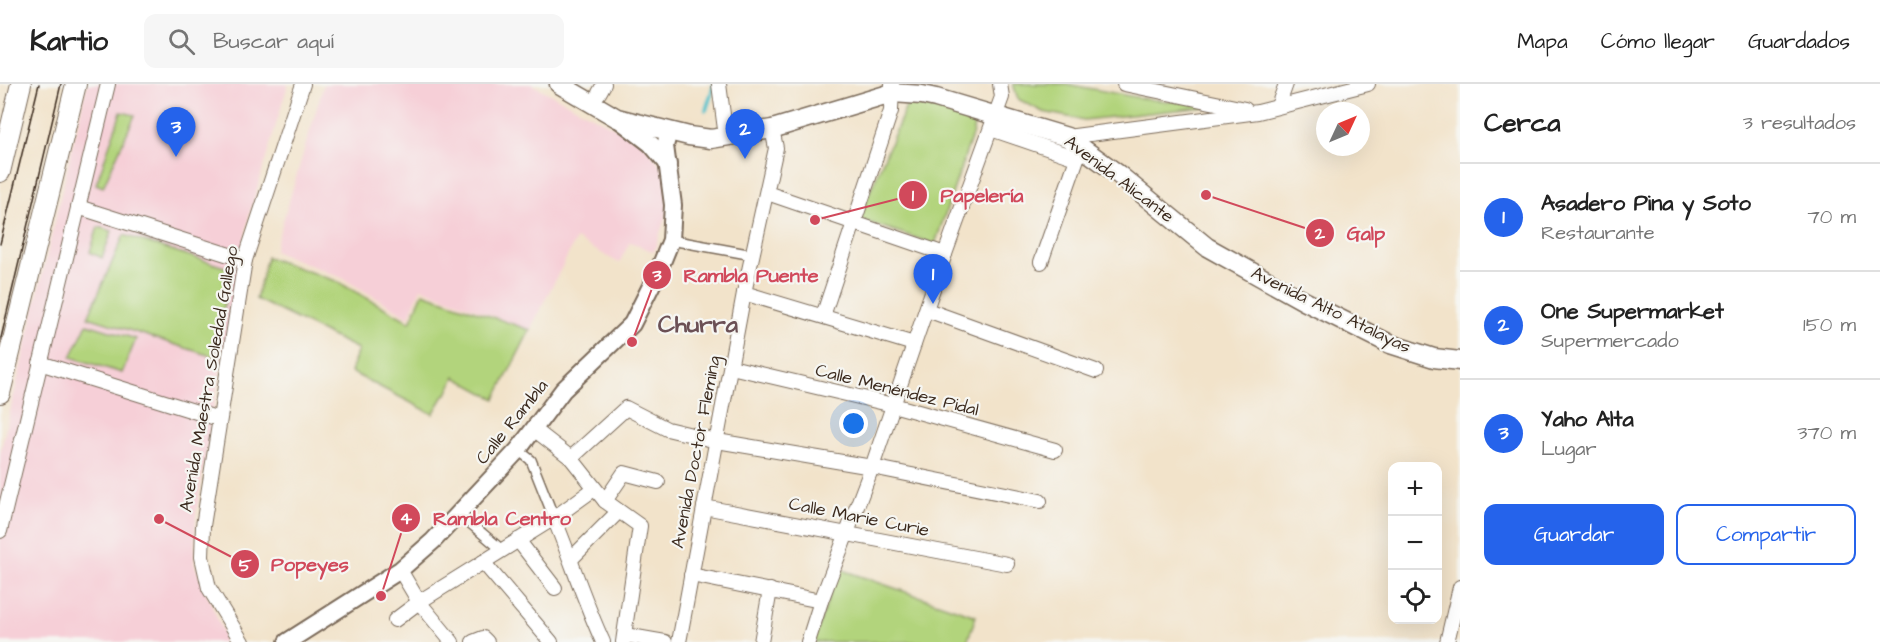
<!DOCTYPE html>
<html lang="es">
<head>
<meta charset="utf-8">
<style>
  :root { --surface:#fff; --page:#f6f6f6; --text:#222; --muted:#767676; --line:#e0e0e0; --accent:#2563eb }
  body { margin:0; font-family:"Architects Daughter",sans-serif; background:var(--page); color:var(--text) }
  .controls { position:absolute; right:18px; bottom:18px; display:grid; overflow:hidden; border-radius:12px; box-shadow:0 6px 24px #0002 }
  .controls button { width:54px; height:54px; display:grid; place-items:center; padding:0; border:0; border-bottom:2px solid var(--line); background:var(--surface); color:var(--text); font:30px sans-serif }
  .compass { position:absolute; left:1316px; top:18px; width:54px; height:54px; border-radius:50%; background:var(--surface); box-shadow:0 6px 24px #0002; rotate:46deg }
  .you { position:absolute; left:854px; top:340px; width:21px; height:21px; margin:-15px; border:4px solid #fff; border-radius:50%; background:#1a73e8; box-shadow:0 0 0 9px #1a73e833 }
  .badge { display:grid; place-items:center; width:39px; height:39px; border-radius:50%; background:var(--accent); color:#fff; font-size:20px; font-weight:700 }
  .pin { position:absolute; translate:-50% -50px; filter:drop-shadow(0 2px 3px #0008) }
  .pin::after { content:''; position:absolute; top:32px; width:21px; height:18px; background:inherit; clip-path:polygon(0 0,100% 0,50% 100%) }
  .list { margin:0; padding:0; list-style:none }
  h2 { display:flex; justify-content:space-between; align-items:center; height:78px; margin:0; padding:0 24px; font-size:26px }
  h2 small { font-size:20px; font-weight:400; color:var(--muted) }
  .list li { display:grid; grid-template-columns:39px 1fr auto; gap:18px; align-items:center; box-sizing:border-box; height:108px; padding:0 24px; border-top:2px solid var(--line) }
  .list b { display:block; font-size:22px; white-space:nowrap }
  .list p { margin:0; font-size:20px; white-space:nowrap; color:var(--muted) }
  .list em { font-size:20px; font-style:normal; color:var(--muted) }
  .actions { display:flex; gap:12px; padding:18px 24px }
  .actions a { flex:1; padding:14px 0; border:2px solid var(--accent); border-radius:12px; text-align:center; font-size:21px; color:var(--accent) }
  .actions .main { background:var(--accent); color:#fff }
  .icon { flex:none; width:33px; height:33px; fill:none; stroke:currentColor; stroke-width:2; stroke-linecap:round; stroke-linejoin:round }
  .map { position:relative; flex:none; width:1460px; height:558px; overflow:hidden }
  header { display:flex; align-items:center; gap:36px; box-sizing:border-box; height:84px; padding:0 30px; background:var(--surface); border-bottom:2px solid var(--line) }
  header strong { font-size:28px }
  nav { display:flex; gap:33px; margin-inline-start:auto; font-size:21px }
  .search { width:420px; height:54px; background:var(--page); display:flex; align-items:center; gap:15px; box-sizing:border-box; padding:0 21px; border-radius:12px; color:var(--muted); font-size:22px }
  main { display:flex }
  aside { flex:1; background:var(--surface) }
  .map>svg:first-child { display:block }
  .built { fill:#f6cfd7 }
  .green { fill:#b2d47c; stroke:#767f4d; stroke-width:1.5 }
  .lines { fill:none; stroke-linecap:round; stroke-linejoin:round }
  .stream { stroke:#55c2cc; stroke-width:4 }
  .pedestrian-casing { stroke:#7b6b5a; stroke-width:12 }
  .minor-casing { stroke:#7b6b5a; stroke-width:16 }
  .tertiary-casing { stroke:#7b6b5a; stroke-width:20 }
  .secondary-casing { stroke:#7b6b5a; stroke-width:21 }
  .primary-casing { stroke:#7b6b5a; stroke-width:22 }
  .pedestrian { stroke:#fff; stroke-width:9 }
  .minor { stroke:#fff; stroke-width:14 }
  .tertiary { stroke:#fff; stroke-width:16 }
  .secondary { stroke:#fff; stroke-width:18 }
  .primary { stroke:#fff; stroke-width:20 }
  .tram { stroke:#3b2a1e; stroke-width:1.5 }
  .labels { text-anchor:middle; dominant-baseline:central; stroke-width:4.5; stroke-linejoin:round; paint-order:stroke }
  .street-label { font-size:18px; fill:#3b2a1e; stroke:#f6f6f2 }
  .district-label { font-size:24px; font-weight:bold; fill:#6b5055; stroke:#f6f6f2 }
  .leader { fill:none; stroke:#d1495b; stroke-width:2 }
  .callout-dot { fill:#d1495b; stroke:#f6f6f2; stroke-width:2 }
  .mark-label { font-size:18px; text-anchor:middle; font-weight:bold; fill:#fff }
  .callout-label { font-size:20px; text-anchor:middle; font-weight:bold; fill:#d1495b; stroke:#f6f6f2; stroke-width:4.5; stroke-linejoin:round; paint-order:stroke }
</style>
</head>
<body>
<header>
<strong>Kartio</strong>
<div class="search"><svg class="icon" aria-label="search" viewBox="0 0 24 24"><circle cx="10" cy="10" r="6"/><path d="M15 15l6 6"/></svg>Buscar aquí</div>
<nav><a>Mapa</a><a>Cómo llegar</a><a>Guardados</a></nav>
</header>
<main>
<div class="map">
<svg width="1460" height="558" viewBox="0 0 1460 558">
  <rect width="100%" height="100%" fill="#f6f6f2"/>
  <filter id="ink" filterUnits="userSpaceOnUse"><feTurbulence type="fractalNoise" baseFrequency=".0167" numOctaves="2"/><feDisplacementMap in="SourceGraphic" scale="12" xChannelSelector="R" yChannelSelector="G"/><feConvolveMatrix kernelMatrix="1 2 1 2 8 2 1 2 1" color-interpolation-filters="sRGB"/></filter>
  <filter id="wash" filterUnits="userSpaceOnUse"><feTurbulence type="fractalNoise" baseFrequency=".008" numOctaves="4" result="noise"/><feDisplacementMap in="SourceGraphic" scale="24" xChannelSelector="R" yChannelSelector="G"/><feGaussianBlur stdDeviation="1.35" result="paint"/><feColorMatrix in="noise" values="0 0 0 0 0 0 0 0 0 0 0 0 0 0 0 0 0 1.4 0 .05"/><feComposite in="paint" operator="in"/></filter>
  <g filter="url(#wash)">
    <rect width="100%" height="100%" fill="#f2e3ca"/>
    <g class="built">
      <path d="M87 0H288L249 132 211 337 196 430 194 479 224 550 223 558H0V370Z"/>
      <path d="M324 0H531L644 59 669 94 668 125 654 168 630 158 619 179 576 155 530 246 421 204 409 233 342 194 274 167Z"/>
    </g>
    <g class="green">
      <path d="M1013 0H1066L1146 15 1201 20 1205 23 1084 36 1043 28 1018 15Z"/>
      <path d="M909 16 955 29 974 38 973 48 935 160 858 135Z"/>
      <path d="M121 28 135 31 103 103 96 100Z"/>
      <path d="M98 143 112 147 102 174 90 168Z"/>
      <path d="M124 151 231 185 214 273 88 233Z"/>
      <path d="M267 173 336 197 410 238 423 209 530 246 495 315 455 293 447 310H445L433 330 351 288 358 265 256 215Z"/>
      <path d="M87 240 136 255 122 289 71 273Z"/>
      <path d="M839 485 976 532 967 558H813Z"/>
    </g>
    <g class="lines">
      <path class="stream" d="M706 26 714 1"/>
    </g>
  </g>
  <g filter="url(#ink)">
    <g class="lines">
      <defs>
        <g id="pedestrian">
          <path d="M671 156 753 171"/>
          <path d="M518 366 531 376 554 434"/>
          <path d="M458 429 502 466"/>
        </g>
        <g id="minor">
          <path d="M719 0 726 53"/>
          <path d="M1124 0 1245 25"/>
          <path d="M599 9 604 0"/>
          <path d="M1278 22 1286 0"/>
          <path d="M991 45 1076 74"/>
          <path d="M1067 53 1258 28 1368 0"/>
          <path d="M767 109 945 170"/>
          <path d="M78 123 245 176"/>
          <path d="M1041 178 1081 63"/>
          <path d="M744 209 914 260"/>
          <path d="M927 226 1096 287"/>
          <path d="M823 232 891 27 892 0"/>
          <path d="M40 279 219 335"/>
          <path d="M731 283 893 321 1055 366"/>
          <path d="M535 346 571 374 605 417 640 442 623 558"/>
          <path d="M571 374 626 324 667 345 717 357 872 383 1040 417"/>
          <path d="M605 417 624 389 658 398"/>
          <path d="M704 423 1007 480"/>
          <path d="M554 434C571 475 584 517 603 558"/>
          <path d="M0 447 108 0"/>
          <path d="M518 456 555 504"/>
          <path d="M571 475 618 428"/>
          <path d="M483 478 551 558"/>
          <path d="M400 486 419 518 554 434 594 405"/>
          <path d="M691 491 821 517"/>
          <path d="M395 536 419 518 452 558"/>
          <path d="M625 551 665 558"/>
          <path d="M242 558 209 504 202 473 203 442 245 176 303 0"/>
          <path d="M473 558 483 554 487 558"/>
          <path d="M679 558 744 209 776 64 772 45"/>
          <path d="M761 558 770 506"/>
          <path d="M808 558 821 517 872 383 945 170 1002 13 1000 0"/>
          <path d="M1447 558 1460 503"/>
        </g>
        <g id="tertiary">
          <path d="M617 34 651 60 668 80"/>
          <path d="M287 558 400 486 433 457 518 366 563 306 632 240 658 188 671 156 673 121 665 62 669 47"/>
        </g>
        <path id="secondary" d="M559 0 617 34 689 52 711 55 772 45 892 9 922 11 936 14 1067 53 1118 90 1207 163 1304 217 1390 260 1434 274 1460 277"/>
        <g id="primary">
          <path d="M0 88 21 0"/>
          <path d="M0 309 76 0"/>
        </g>
      </defs>
      <use href="#pedestrian" class="pedestrian-casing"/>
      <use href="#minor" class="minor-casing"/>
      <use href="#tertiary" class="tertiary-casing"/>
      <use href="#secondary" class="secondary-casing"/>
      <use href="#primary" class="primary-casing"/>
      <use href="#pedestrian" class="pedestrian"/>
      <use href="#minor" class="minor"/>
      <use href="#tertiary" class="tertiary"/>
      <use href="#secondary" class="secondary"/>
      <use href="#primary" class="primary"/>
      <g class="tram">
        <path d="M0 160 39 0"/>
        <path d="M0 258 61 0"/>
      </g>
    </g>
  </g>
  <g class="labels">
    <g class="street-label">
      <text transform="translate(1119 95) rotate(37)">Avenida Alicante</text>
      <text transform="translate(1331 226) rotate(26)">Avenida Alto Atalayas</text>
      <text transform="translate(209 295) rotate(-80)">Avenida Maestra Soledad Gallego</text>
      <text transform="translate(897 306) rotate(14)">Calle Menéndez Pidal</text>
      <text transform="translate(512 338) rotate(-51)">Calle Rambla</text>
      <text transform="translate(696 368) rotate(-79)">Avenida Doctor Fleming</text>
      <text transform="translate(859 433) rotate(11)">Calle Marie Curie</text>
    </g>
    <g class="district-label">
      <text x="698" y="241">Churra</text>
    </g>
  </g>
  <path class="leader" d="M815 136L913 111M1206 111L1320 149M632 258L657 191M381 512L406 434M159 435L245 480"/>
  <g class="callout-dot">
    <circle cx="815" cy="136" r="6"/>
    <circle cx="1206" cy="111" r="6"/>
    <circle cx="632" cy="258" r="6"/>
    <circle cx="381" cy="512" r="6"/>
    <circle cx="159" cy="435" r="6"/>
    <circle cx="913" cy="111" r="15"/>
    <circle cx="1320" cy="149" r="15"/>
    <circle cx="657" cy="191" r="15"/>
    <circle cx="406" cy="434" r="15"/>
    <circle cx="245" cy="480" r="15"/>
  </g>
  <g class="mark-label">
    <text x="913" y="117">1</text>
    <text x="1320" y="155">2</text>
    <text x="657" y="197">3</text>
    <text x="406" y="440">4</text>
    <text x="245" y="487">5</text>
  </g>
  <g class="callout-label">
    <text x="982" y="118">Papelería</text>
    <text x="1366" y="156">Galp</text>
    <text x="751" y="198">Rambla Puente</text>
    <text x="502" y="441">Rambla Centro</text>
    <text x="310" y="487">Popeyes</text>
  </g>
</svg>
<div class="controls">
<button>+</button>
<button>−</button>
<button><svg class="icon" aria-label="locate" viewBox="0 0 24 24"><circle cx="12" cy="12" r="6"/><path d="M12 2v4M12 18v4M2 12h4M18 12h4"/></svg></button>
</div>
<svg class="compass" viewBox="-18 -18 36 36"><path d="M0-13l5 13h-10z" fill="#e53935"/><path d="M0 13l5-13h-10z" fill="#767676"/></svg>
<div class="you"></div>
<div class="pin badge" style="left:933px;top:220px">1</div>
<div class="pin badge" style="left:745px;top:75px">2</div>
<div class="pin badge" style="left:176px;top:73px">3</div>
</div>
<aside>
<h2>Cerca<small>3 resultados</small></h2>
<ul class="list">
<li><span class="badge">1</span><div><b>Asadero Pina y Soto</b><p>Restaurante</p></div><em>70 m</em></li>
<li><span class="badge">2</span><div><b>One Supermarket</b><p>Supermercado</p></div><em>150 m</em></li>
<li><span class="badge">3</span><div><b>Yaho Alta</b><p>Lugar</p></div><em>370 m</em></li>
</ul>
<div class="actions"><a class="main">Guardar</a><a>Compartir</a></div>
</aside>
</main>
</body>
</html>
